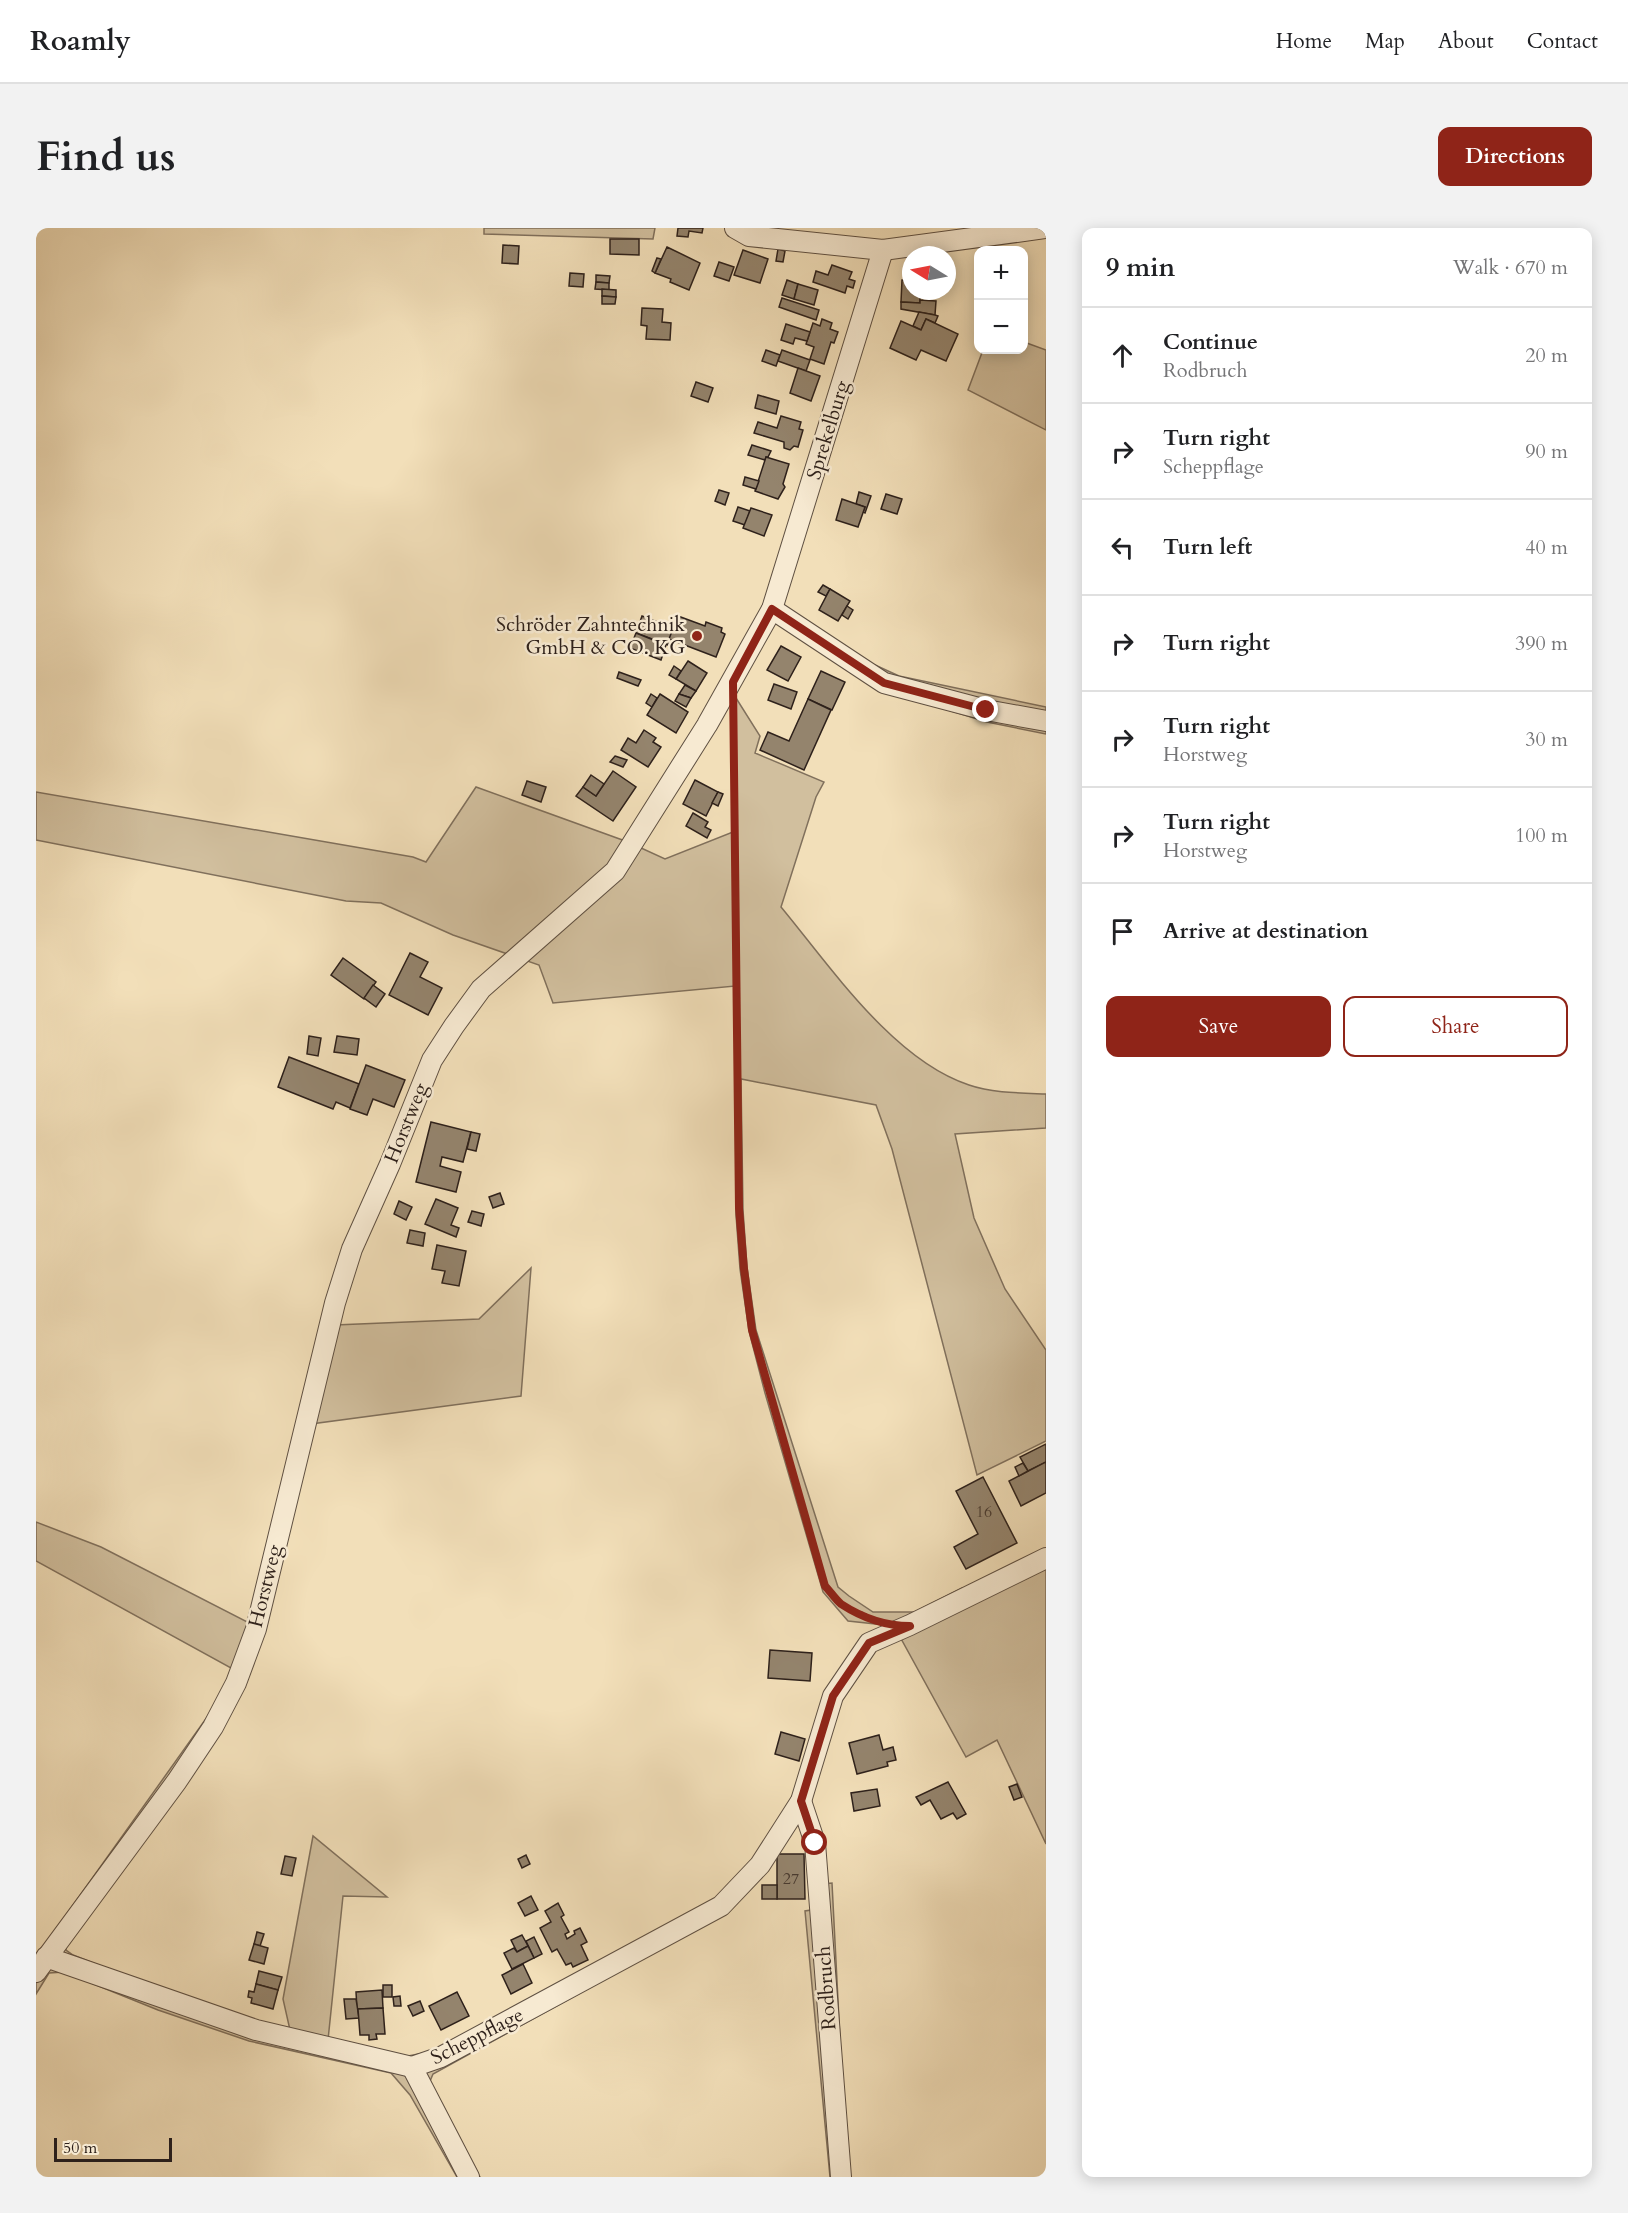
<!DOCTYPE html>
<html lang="en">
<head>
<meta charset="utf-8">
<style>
  :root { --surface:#fff; --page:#f2f2f2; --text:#202124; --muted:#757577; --line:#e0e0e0; --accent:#8f2418 }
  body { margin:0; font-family:Cardo,serif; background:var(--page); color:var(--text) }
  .controls { position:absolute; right:18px; top:18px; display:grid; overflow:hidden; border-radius:12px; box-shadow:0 3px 15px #0003 }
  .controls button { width:54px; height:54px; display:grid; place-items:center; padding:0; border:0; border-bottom:2px solid var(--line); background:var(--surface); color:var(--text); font:30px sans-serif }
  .compass { position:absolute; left:866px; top:18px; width:54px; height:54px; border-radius:50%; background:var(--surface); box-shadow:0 3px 15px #0003; rotate:280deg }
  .scale { position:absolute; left:18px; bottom:15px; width:118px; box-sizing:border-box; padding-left:6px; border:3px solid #2e211b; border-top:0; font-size:16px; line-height:21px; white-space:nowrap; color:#2e211b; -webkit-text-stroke:4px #f7ead2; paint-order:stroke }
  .stop { position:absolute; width:18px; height:18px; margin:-14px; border:4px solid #8f2418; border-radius:50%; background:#fff }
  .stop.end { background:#8f2418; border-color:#fff; box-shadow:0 2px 6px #0008 }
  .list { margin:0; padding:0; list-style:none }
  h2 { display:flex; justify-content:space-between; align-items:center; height:78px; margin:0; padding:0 24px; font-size:26px }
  h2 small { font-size:20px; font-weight:400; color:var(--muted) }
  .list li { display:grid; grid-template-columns:39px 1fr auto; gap:18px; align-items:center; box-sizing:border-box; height:96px; padding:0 24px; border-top:2px solid var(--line) }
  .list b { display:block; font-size:22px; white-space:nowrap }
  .list p { margin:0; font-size:20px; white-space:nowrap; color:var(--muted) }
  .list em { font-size:20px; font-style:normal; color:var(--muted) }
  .actions { display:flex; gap:12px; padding:18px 24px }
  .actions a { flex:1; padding:14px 0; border:2px solid var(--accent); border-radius:12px; text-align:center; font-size:21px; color:var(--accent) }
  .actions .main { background:var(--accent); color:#fff }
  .icon { flex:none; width:33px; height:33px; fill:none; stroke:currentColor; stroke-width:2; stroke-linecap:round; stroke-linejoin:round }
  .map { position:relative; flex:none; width:1010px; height:1949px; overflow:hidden; border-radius:12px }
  header { display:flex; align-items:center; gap:36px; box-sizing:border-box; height:84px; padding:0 30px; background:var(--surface); border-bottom:2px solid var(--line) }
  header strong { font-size:28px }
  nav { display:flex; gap:33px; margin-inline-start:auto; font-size:21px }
  .intro { display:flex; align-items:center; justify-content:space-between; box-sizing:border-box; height:144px; padding:0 36px }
  h1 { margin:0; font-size:42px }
  .button { padding:15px 27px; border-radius:12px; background:var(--accent); color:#fff; font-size:21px; font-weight:700 }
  main { display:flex; gap:36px; padding:0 36px }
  aside { flex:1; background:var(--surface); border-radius:12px; box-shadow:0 3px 15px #0003 }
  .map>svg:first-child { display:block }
  .green { fill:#d1bf9e; stroke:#80705c; stroke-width:1.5 }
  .building { fill:#94846d; stroke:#2e211b; stroke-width:1.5 }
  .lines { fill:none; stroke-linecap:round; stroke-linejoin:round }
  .minor-casing { stroke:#5f5042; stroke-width:22 }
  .path { stroke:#2e211b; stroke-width:3; stroke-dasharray:1.5 3; stroke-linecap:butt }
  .minor { stroke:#f7ead2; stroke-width:20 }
  .route { stroke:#8f2418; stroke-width:8 }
  .poi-dot { fill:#8f2418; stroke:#f7ead2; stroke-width:2 }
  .labels { text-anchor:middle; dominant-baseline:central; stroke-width:5; stroke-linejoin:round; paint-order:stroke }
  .number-label { font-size:16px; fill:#483a30 }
  .street-label { font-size:20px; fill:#2e211b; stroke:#f7ead2 }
  .poi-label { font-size:20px; fill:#2e211b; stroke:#f7ead2; text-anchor:end }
</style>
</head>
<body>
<header>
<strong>Roamly</strong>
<nav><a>Home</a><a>Map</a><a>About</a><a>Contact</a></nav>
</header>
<div class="intro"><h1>Find us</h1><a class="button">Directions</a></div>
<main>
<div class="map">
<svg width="1010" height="1949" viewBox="0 0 1010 1949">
  <rect width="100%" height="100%" fill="#f2dfb9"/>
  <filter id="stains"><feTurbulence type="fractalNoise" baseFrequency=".00333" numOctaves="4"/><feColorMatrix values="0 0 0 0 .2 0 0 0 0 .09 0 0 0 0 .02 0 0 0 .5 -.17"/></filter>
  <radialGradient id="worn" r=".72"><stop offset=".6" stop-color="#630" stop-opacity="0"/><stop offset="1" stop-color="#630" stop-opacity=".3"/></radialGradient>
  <g class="green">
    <path d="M448 0H619L617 11 448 6Z"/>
    <path d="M988 114 1010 122V202L932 162 947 122H987Z"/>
    <path d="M839 437 863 448 1010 479V506L951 494 844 461 831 453Z"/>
    <path d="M700 470 724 508 719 525 788 554 780 569 745 679C794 738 857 832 933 857 956 865 985 865 1010 866V900L919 906 938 990 969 1061 1010 1122V1213L941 1247 856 921 840 877 705 851 707 982 711 1039 720 1102 802 1359 813 1368 837 1384H879L926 1360 929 1368 1010 1322V1616L961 1512 930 1529 858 1398 812 1393 787 1364 729 1165 713 1103 704 1041 700 987 699 758 517 775 503 737 417 707 345 675 310 673 0 612V564L377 629 390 634 440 559 592 614 629 631 697 604 695 481Z"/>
    <path d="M495 1040 485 1168 275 1196 226 1404 30 1715V1722L37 1727 199 1791 254 1802 247 1771 277 1608 351 1669 307 1668 292 1812 367 1829 403 1822 693 1683 397 1846 392 1858 444 1949H421L374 1867 355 1845 213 1813 122 1782 28 1744 13 1745 0 1766V1729L179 1478 197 1441 0 1333V1294L65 1319 215 1396 299 1097 443 1091Z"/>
    <path d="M796 1655 811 1949H794L769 1683 788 1680 786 1656Z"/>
  </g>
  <g class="building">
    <path d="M642 0H667L666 5 653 3 652 9 641 8Z"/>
    <path d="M574 11H603V27L574 26Z"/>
    <path d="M467 17 483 18 482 36 466 35Z"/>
    <path d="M631 19 664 35 653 62 634 54 635 51 619 45Z"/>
    <path d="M742 21 749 23 747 34 740 33Z"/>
    <path d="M707 22 732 31 724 55 698 47Z"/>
    <path d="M621 30 625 31 619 45 616 43Z"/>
    <path d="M683 34 698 39 693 53 678 48Z"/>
    <path d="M796 37 816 44 813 51 819 53 817 60 811 58 809 65 777 54 780 43 792 47Z"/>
    <path d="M534 45 548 46 547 59 533 58Z"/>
    <path d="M560 47 574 48 573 55 560 54Z"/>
    <path d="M751 52 762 56 758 71 746 67Z"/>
    <path d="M866 52H875V63H884V75L865 74Z"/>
    <path d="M560 54 573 55V62L559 61Z"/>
    <path d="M762 56 782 62 778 77 758 71Z"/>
    <path d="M566 61 580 62V69L566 68Z"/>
    <path d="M566 68 580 69 579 76H566Z"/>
    <path d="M746 70 783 82 780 92 743 79Z"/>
    <path d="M884 72 900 73 899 87 865 81V74L884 75Z"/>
    <path d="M606 80 627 81 626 94 635 95 634 112 610 111 611 98 605 97Z"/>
    <path d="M883 84 899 87 902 88 899 95 890 91 885 102 877 98Z"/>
    <path d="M786 91 796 95 794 101 802 104 798 115 795 114 788 136 774 131 778 119 770 116 777 95 784 98Z"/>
    <path d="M890 91 922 106 910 133 885 122 880 132 854 120 865 93 885 102Z"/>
    <path d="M750 96 774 104 771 113 759 110 757 116 745 112Z"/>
    <path d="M730 122 744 127 740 138 726 133Z"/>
    <path d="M746 122 774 132 770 143 742 133Z"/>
    <path d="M762 140 784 148 775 173 754 165Z"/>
    <path d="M660 154 677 160 672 174 655 168Z"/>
    <path d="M722 167 743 173 740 186 719 180Z"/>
    <path d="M745 188 765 194 763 201 767 202 762 219 758 218 754 222 748 220V214L718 205 722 194 741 200Z"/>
    <path d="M716 217 735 223 732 229H730L729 232 712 227Z"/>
    <path d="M730 229 753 236 747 256 749 259 742 271 719 263Z"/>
    <path d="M709 249 723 253 720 261 707 257Z"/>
    <path d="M683 262 693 265 689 277 679 273Z"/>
    <path d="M823 264 835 268 829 285 827 284 829 279 820 276Z"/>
    <path d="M850 266 866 271 861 286 845 281Z"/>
    <path d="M806 271 829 279 822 299 800 292Z"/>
    <path d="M702 279 714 283 709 297 697 293Z"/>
    <path d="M715 280 736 287 728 308 707 300Z"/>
    <path d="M787 357 794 361 790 368 782 364Z"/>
    <path d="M794 361 814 373 802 393 783 382Z"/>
    <path d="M811 378 817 382 812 391 806 387Z"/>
    <path d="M606 388 637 400 632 417 600 405Z"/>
    <path d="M642 388 669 398 670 394 686 400 685 404 689 406 680 429 633 411Z"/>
    <path d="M600 405 630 417 625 432 594 420Z"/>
    <path d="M745 418 765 429 752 453 731 442Z"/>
    <path d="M652 433 671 445 660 463 640 451Z"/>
    <path d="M638 438 645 443 640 451 633 447Z"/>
    <path d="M785 443 809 454 796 482 772 471Z"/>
    <path d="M583 444 605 452 602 458 581 450Z"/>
    <path d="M738 456 761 464 755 481 732 472Z"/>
    <path d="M649 457 660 463 655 470 643 466Z"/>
    <path d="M615 466 621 470 616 479 610 475Z"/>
    <path d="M624 466 652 484 640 505 611 487Z"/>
    <path d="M643 466 655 470 650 479 639 473Z"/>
    <path d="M772 471 795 482 768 542 724 522 732 504 753 513Z"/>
    <path d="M608 502 620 510 617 514 625 519 612 539 585 522 592 510 600 515Z"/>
    <path d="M579 528 591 532 587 539 574 534Z"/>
    <path d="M577 543 600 559 577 593 540 568 547 559 560 568Z"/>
    <path d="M555 547 568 556 560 568 547 559Z"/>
    <path d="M659 552 682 564 670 588 647 576Z"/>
    <path d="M491 553 510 559 505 574 486 567Z"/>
    <path d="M682 564 687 566 682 578 676 575Z"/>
    <path d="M657 585 672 594 669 599 675 602 671 610 650 598Z"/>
    <path d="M374 725 392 734 384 749 406 760 392 787 353 767Z"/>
    <path d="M307 730 340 754 328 771 295 747Z"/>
    <path d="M337 757 349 766 340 779 328 770Z"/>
    <path d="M273 808 285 810 282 828 271 826Z"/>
    <path d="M301 808 323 811 321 827 298 824Z"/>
    <path d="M253 829 323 856 314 880 300 874 297 881 242 859Z"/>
    <path d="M330 837 369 852 358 879 337 871 331 887 314 881Z"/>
    <path d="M395 894 435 904 427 934 406 929 404 938 425 944 420 964 380 954Z"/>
    <path d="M435 904 444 906 440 923 431 921Z"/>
    <path d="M464 965 468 976 457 980 453 969Z"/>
    <path d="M400 971 422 980 415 997 423 1000 420 1009 389 996Z"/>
    <path d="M363 973 376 979 370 992 358 986Z"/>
    <path d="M436 983 448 986 445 998 432 994Z"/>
    <path d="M374 1002 389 1005 387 1018 371 1015Z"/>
    <path d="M401 1017 430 1023 423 1058 406 1055 409 1043 396 1041Z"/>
    <path d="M1010 1216V1234L992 1243 984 1229Z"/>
    <path d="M1010 1234V1265L985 1278 973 1253Z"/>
    <path d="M987 1235 992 1243 983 1248 979 1239Z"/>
    <path d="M947 1249 981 1315 930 1341 918 1319 942 1306 920 1263Z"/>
    <path d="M734 1422 776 1425 774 1453 732 1450Z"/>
    <path d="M745 1504 769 1511 763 1533 739 1526Z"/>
    <path d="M843 1507 847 1522 857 1519 860 1532 851 1534 852 1538 821 1546 813 1515Z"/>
    <path d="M912 1554 930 1586 921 1591 917 1585 905 1591 894 1572 885 1577 880 1569Z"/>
    <path d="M981 1556 986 1569 978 1572 973 1559Z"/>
    <path d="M841 1561 844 1578 818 1583 815 1565Z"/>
    <path d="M741 1626H768L769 1671H741Z"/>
    <path d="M490 1627 494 1636 486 1640 482 1631Z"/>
    <path d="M249 1628 260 1630 256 1648 245 1646Z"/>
    <rect x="726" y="1657" width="15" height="14"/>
    <path d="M495 1668 502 1682 489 1688 482 1675Z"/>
    <path d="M522 1675 528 1687 525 1689 533 1704 529 1706 531 1711 539 1706 538 1703 544 1700 551 1714 545 1717 552 1732 537 1739 535 1735 530 1737 521 1721 516 1724 504 1700 515 1694 509 1683Z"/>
    <path d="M221 1704 228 1706 224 1718 218 1716Z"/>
    <path d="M486 1707 492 1718 481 1724 475 1712Z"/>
    <path d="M498 1709 506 1726 498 1730 490 1713Z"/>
    <path d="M218 1716 232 1720 228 1736 213 1732Z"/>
    <path d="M492 1718 498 1730 476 1741 468 1725 478 1720 481 1724Z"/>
    <path d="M487 1736 496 1755 475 1766 466 1747Z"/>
    <path d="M223 1743 246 1749 242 1762 220 1756Z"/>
    <path d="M220 1756 242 1762 237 1781 215 1775 216 1770 212 1769 213 1763 218 1764Z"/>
    <rect x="347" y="1757" width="9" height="12"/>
    <path d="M346 1762 347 1780 321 1781 320 1764Z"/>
    <path d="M421 1764 433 1788 405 1802 393 1778Z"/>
    <path d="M364 1768 365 1778H358L357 1769Z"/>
    <path d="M308 1771H320L323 1790 310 1791Z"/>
    <path d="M384 1773 388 1783 377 1788 372 1778Z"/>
    <path d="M347 1780 349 1806H340L341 1811 333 1812V1807H324L322 1781Z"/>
  </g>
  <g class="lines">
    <defs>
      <g id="minor">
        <path d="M699 0 713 8 847 22 1010 0"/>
        <path d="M736 381 848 455 950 482 1010 493"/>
        <path d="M765 1573 779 1615 805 1949"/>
        <path d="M10 1729 220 1802 376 1839 405 1829 685 1678 724 1637 765 1573 797 1468 833 1415 874 1397 1010 1330"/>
        <path d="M0 1744 141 1553 177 1499 200 1455 220 1401 299 1075 316 1021 354 936 396 832 418 798 445 761 579 643 671 497 736 381 847 22"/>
        <path d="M376 1839 433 1949"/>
      </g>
    </defs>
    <use href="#minor" class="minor-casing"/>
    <path class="path" d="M697 488 703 980 708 1041 716 1102 789 1357 803 1375 841 1392"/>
    <use href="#minor" class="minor"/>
  </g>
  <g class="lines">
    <path class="route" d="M779 1615 765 1573 797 1468 833 1415 874 1398C850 1398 825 1389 805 1376 799 1371 794 1363 789 1358L716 1102 708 1041 703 980 697 454 736 381 848 455 950 482"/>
  </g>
  <circle class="poi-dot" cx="661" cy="408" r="6"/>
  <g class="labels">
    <g class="number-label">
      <text x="948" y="1284">16</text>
      <text x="755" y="1651">27</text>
    </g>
    <g class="street-label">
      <text transform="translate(792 202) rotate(-73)">Sprekelburg</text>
      <text transform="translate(370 895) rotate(-68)">Horstweg</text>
      <text transform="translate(229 1358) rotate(-76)">Horstweg</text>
      <text transform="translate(790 1760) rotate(-94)">Rodbruch</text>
      <text transform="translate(441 1808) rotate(-27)">Scheppflage</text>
    </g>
    <g class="poi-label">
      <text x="649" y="396">Schröder Zahntechnik<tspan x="649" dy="23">GmbH &amp; CO. KG</tspan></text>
    </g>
  </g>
  <rect width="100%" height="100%" filter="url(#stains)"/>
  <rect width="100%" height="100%" fill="url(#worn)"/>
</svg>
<div class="controls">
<button>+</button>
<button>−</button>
</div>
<svg class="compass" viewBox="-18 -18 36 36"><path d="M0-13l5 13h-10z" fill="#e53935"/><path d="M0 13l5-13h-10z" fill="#757577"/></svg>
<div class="scale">50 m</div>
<div class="stop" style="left:779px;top:1615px"></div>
<div class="stop end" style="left:950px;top:482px"></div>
</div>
<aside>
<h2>9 min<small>Walk · 670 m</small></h2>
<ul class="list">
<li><svg class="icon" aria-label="ahead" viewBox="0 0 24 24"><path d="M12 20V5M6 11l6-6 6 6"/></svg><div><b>Continue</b><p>Rodbruch</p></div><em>20 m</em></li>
<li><svg class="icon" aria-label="right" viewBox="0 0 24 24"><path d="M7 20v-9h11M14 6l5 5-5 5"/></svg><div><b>Turn right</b><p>Scheppflage</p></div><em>90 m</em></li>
<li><svg class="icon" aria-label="left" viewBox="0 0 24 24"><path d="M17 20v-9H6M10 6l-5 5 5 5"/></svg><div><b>Turn left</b></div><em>40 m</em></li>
<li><svg class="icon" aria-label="right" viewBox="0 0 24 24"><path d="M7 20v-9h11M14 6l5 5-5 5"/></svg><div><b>Turn right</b></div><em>390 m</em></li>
<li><svg class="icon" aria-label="right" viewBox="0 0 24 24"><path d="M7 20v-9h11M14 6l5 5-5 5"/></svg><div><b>Turn right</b><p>Horstweg</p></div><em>30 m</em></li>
<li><svg class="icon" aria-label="right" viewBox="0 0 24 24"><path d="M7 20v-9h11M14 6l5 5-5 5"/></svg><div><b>Turn right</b><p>Horstweg</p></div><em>100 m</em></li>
<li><svg class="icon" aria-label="arrive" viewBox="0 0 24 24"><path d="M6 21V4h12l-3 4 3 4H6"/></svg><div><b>Arrive at destination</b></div></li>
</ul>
<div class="actions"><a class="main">Save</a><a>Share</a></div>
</aside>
</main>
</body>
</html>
